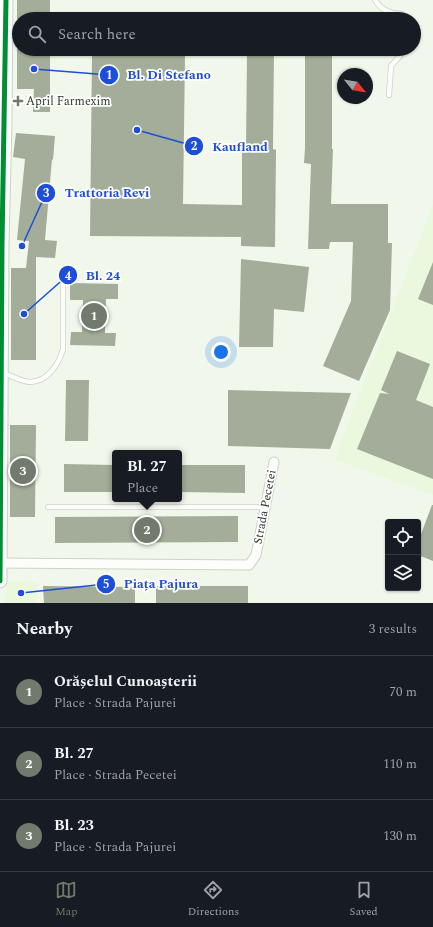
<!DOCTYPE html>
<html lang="en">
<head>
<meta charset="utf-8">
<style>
  :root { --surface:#171b24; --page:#242831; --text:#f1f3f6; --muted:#9ea1a6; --line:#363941; --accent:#72796d }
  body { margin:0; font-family:Spectral,serif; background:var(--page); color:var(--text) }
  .controls { position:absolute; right:12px; bottom:12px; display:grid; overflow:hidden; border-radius:4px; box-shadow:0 1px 3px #0004 }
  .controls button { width:36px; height:36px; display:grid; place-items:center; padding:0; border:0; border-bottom:1px solid var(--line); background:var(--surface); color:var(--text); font:20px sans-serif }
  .compass { position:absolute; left:337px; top:68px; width:36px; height:36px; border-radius:50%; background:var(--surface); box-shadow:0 1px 3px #0004; rotate:120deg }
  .you { position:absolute; left:221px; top:352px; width:14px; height:14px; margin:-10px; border:3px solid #fff; border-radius:50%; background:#1a73e8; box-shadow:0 0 0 6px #1a73e833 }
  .badge { display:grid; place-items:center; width:26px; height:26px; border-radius:50%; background:var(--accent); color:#fff; font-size:13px; font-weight:700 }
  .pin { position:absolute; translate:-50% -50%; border:2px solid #fff; box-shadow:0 1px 4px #0006 }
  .popup { position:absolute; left:112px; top:450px; width:70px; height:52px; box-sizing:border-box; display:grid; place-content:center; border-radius:4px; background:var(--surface); filter:drop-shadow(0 1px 3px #0005); font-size:13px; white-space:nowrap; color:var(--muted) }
  .popup b { font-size:15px; color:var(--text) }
  .popup::after { content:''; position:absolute; left:50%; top:100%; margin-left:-8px; border:8px solid transparent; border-top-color:var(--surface) }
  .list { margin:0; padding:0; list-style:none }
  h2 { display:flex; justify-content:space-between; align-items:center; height:52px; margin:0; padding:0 16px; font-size:17px }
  h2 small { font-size:13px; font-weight:400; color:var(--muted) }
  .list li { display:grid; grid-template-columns:26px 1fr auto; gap:12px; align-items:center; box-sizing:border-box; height:72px; padding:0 16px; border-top:1px solid var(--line) }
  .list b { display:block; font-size:15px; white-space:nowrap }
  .list p { margin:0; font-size:13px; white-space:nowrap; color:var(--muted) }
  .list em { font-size:13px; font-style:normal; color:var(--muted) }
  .icon { flex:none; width:22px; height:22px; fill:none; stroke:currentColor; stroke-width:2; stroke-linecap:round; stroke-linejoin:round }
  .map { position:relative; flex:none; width:433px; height:603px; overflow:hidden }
  .search { position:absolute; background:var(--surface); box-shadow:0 1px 3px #0004; left:12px; right:12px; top:12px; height:44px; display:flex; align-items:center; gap:10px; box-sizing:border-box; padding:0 14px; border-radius:22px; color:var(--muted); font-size:15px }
  .sheet { height:268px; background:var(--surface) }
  nav { display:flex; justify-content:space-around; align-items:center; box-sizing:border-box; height:56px; border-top:1px solid var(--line); background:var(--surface); font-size:11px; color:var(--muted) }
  nav a { display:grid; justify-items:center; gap:2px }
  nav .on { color:var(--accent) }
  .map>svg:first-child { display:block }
  .built { fill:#eaf8dd }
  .building { fill:#a3ad99 }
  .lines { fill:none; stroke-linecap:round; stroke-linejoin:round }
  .lane-casing { stroke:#ccd2c7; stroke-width:6 }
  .street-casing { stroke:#ccd2c7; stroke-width:11 }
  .secondary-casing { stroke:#ccd2c7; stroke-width:15 }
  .lane { stroke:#fdfefc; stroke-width:4.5 }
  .street { stroke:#fdfefc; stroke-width:9 }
  .secondary { stroke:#fdfefc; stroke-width:13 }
  .bus-1-casing { stroke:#fff; stroke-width:8 }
  .bus-1 { stroke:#008d36; stroke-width:5 }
  .poi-dot { fill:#72796d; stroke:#fff; stroke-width:1.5 }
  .labels { text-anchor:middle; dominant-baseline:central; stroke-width:3.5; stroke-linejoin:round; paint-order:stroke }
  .poi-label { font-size:12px; fill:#2e3429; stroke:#fff; text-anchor:start }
  .street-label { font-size:12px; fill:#2e3429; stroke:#fff }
  .leader { fill:none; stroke:#1d4ed8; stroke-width:1.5 }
  .callout-dot { fill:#1d4ed8; stroke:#fff; stroke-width:1.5 }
  .mark-label { font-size:12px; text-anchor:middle; font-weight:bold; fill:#fff }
  .callout-label { font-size:13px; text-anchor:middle; font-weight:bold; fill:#1d4ed8; stroke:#fff; stroke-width:3.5; stroke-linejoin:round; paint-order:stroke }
</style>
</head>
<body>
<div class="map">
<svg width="433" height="603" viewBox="0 0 433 603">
  <rect width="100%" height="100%" fill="#f1f8eb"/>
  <g class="built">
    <path d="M433 205V495L334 459Z"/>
    <path d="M6 581 37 582V603H5Z"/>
  </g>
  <g class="building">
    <rect x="17" y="0" width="33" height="19"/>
    <path d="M17 49H50V112H33L34 89H17Z"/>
    <path d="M247 49H274L273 149 276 150 275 247 241 246V237L90 236 92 55 185 56 183 204 242 205V149H246Z"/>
    <path d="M305 49H332V149H333L331 204H388V243H392L390 310 359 381 323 366 351 301 353 242H330L329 249H308L311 164 304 163 305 148Z"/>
    <path d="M16 133 55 136 53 160 52 159 45 240 57 241 55 258 36 257V360H11V268H26L29 241 17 240 25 159 13 157Z"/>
    <path d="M241 259 309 267 304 312 274 309 273 347H239Z"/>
    <path d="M433 262V305L418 299Z"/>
    <path d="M70 283 118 284V299H106L105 333H116L115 346 70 345 71 332H82L83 300H70Z"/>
    <path d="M397 351 430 364 416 400 433 407V479L357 449 380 393 389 394 381 390Z"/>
    <path d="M66 380H89L88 441H65Z"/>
    <path d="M228 390 351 393 330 449 228 446Z"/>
    <path d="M10 425H36L35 517H10Z"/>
    <path d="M64 464 115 465V492H64Z"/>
    <path d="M179 465H245V493L179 492Z"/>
    <path d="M432 505H433V561L418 555V542Z"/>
    <path d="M238 516V542L55 543V517Z"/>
    <path d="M43 586 135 587V603H44Z"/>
    <rect x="156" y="586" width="92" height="17"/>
  </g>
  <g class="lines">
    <defs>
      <g id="lane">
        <path d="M375 0C381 10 391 14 402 14L401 19"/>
        <path d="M389 95 391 66 400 56V49"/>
        <path d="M4 373C12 376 22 382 31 382 48 381 59 364 63 349V283"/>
        <path d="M48 507H266"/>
      </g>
      <path id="street" d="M0 563 249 565 256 555 274 462"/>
      <path id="secondary" d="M0 581 2 244 5 120 6 0"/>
    </defs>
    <use href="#lane" class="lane-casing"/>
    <use href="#street" class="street-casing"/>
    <use href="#secondary" class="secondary-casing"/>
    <use href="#lane" class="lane"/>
    <use href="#street" class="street"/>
    <use href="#secondary" class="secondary"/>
    <defs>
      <path id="bus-1" d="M0 581 2 244 6 0"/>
    </defs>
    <use href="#bus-1" class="bus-1-casing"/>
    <use href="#bus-1" class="bus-1"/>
  </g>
  <path class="poi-dot" d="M16 95h4v4h4v4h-4v4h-4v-4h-4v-4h4z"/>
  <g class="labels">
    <g class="poi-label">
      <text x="26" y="101">April Farmexim</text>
    </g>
    <g class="street-label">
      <text transform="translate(265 507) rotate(-79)">Strada Pecetei</text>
    </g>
  </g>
  <path class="leader" d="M34 69L109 75M137 130L194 146M22 246L46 193M24 314L68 275M21 593L106 584"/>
  <g class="callout-dot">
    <circle cx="34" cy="69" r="4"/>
    <circle cx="137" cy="130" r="4"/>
    <circle cx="22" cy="246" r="4"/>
    <circle cx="24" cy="314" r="4"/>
    <circle cx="21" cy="593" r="4"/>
    <circle cx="109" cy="75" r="10"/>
    <circle cx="194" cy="146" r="10"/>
    <circle cx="46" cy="193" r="10"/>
    <circle cx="68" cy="275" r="10"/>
    <circle cx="106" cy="584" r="10"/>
  </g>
  <g class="mark-label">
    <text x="109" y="79">1</text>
    <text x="194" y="150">2</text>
    <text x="46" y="197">3</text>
    <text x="68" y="280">4</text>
    <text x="106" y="588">5</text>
  </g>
  <g class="callout-label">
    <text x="169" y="79">Bl. Di Stefano</text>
    <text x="240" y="151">Kaufland</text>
    <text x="107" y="197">Trattoria Revi</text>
    <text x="103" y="280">Bl. 24</text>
    <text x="161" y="588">Piața Pajura</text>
  </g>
</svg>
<div class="controls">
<button><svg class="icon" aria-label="locate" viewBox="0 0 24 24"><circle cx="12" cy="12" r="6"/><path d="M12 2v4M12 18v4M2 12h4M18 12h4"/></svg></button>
<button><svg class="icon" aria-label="layers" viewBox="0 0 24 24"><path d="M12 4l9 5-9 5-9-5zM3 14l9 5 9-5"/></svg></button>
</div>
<svg class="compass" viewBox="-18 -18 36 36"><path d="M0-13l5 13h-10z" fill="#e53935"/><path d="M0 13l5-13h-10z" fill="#9ea1a6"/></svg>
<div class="you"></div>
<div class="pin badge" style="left:94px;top:316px">1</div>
<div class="pin badge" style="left:147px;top:530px">2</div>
<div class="popup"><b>Bl. 27</b>Place</div>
<div class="pin badge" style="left:23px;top:471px">3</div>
<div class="search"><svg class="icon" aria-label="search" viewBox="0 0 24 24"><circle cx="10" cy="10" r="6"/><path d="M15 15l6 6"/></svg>Search here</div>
</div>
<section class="sheet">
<h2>Nearby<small>3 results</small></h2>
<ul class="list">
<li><span class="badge">1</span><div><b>Orășelul Cunoașterii</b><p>Place · Strada Pajurei</p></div><em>70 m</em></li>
<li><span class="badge">2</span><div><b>Bl. 27</b><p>Place · Strada Pecetei</p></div><em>110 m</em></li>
<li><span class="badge">3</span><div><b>Bl. 23</b><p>Place · Strada Pajurei</p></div><em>130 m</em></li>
</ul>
</section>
<nav>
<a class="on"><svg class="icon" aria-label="map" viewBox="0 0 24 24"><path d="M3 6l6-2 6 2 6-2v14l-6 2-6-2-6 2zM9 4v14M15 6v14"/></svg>Map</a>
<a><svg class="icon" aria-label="directions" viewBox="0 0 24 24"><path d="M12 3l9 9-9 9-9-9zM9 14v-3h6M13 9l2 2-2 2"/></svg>Directions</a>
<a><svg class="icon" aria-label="saved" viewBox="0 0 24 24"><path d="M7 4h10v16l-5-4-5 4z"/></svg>Saved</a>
</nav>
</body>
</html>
